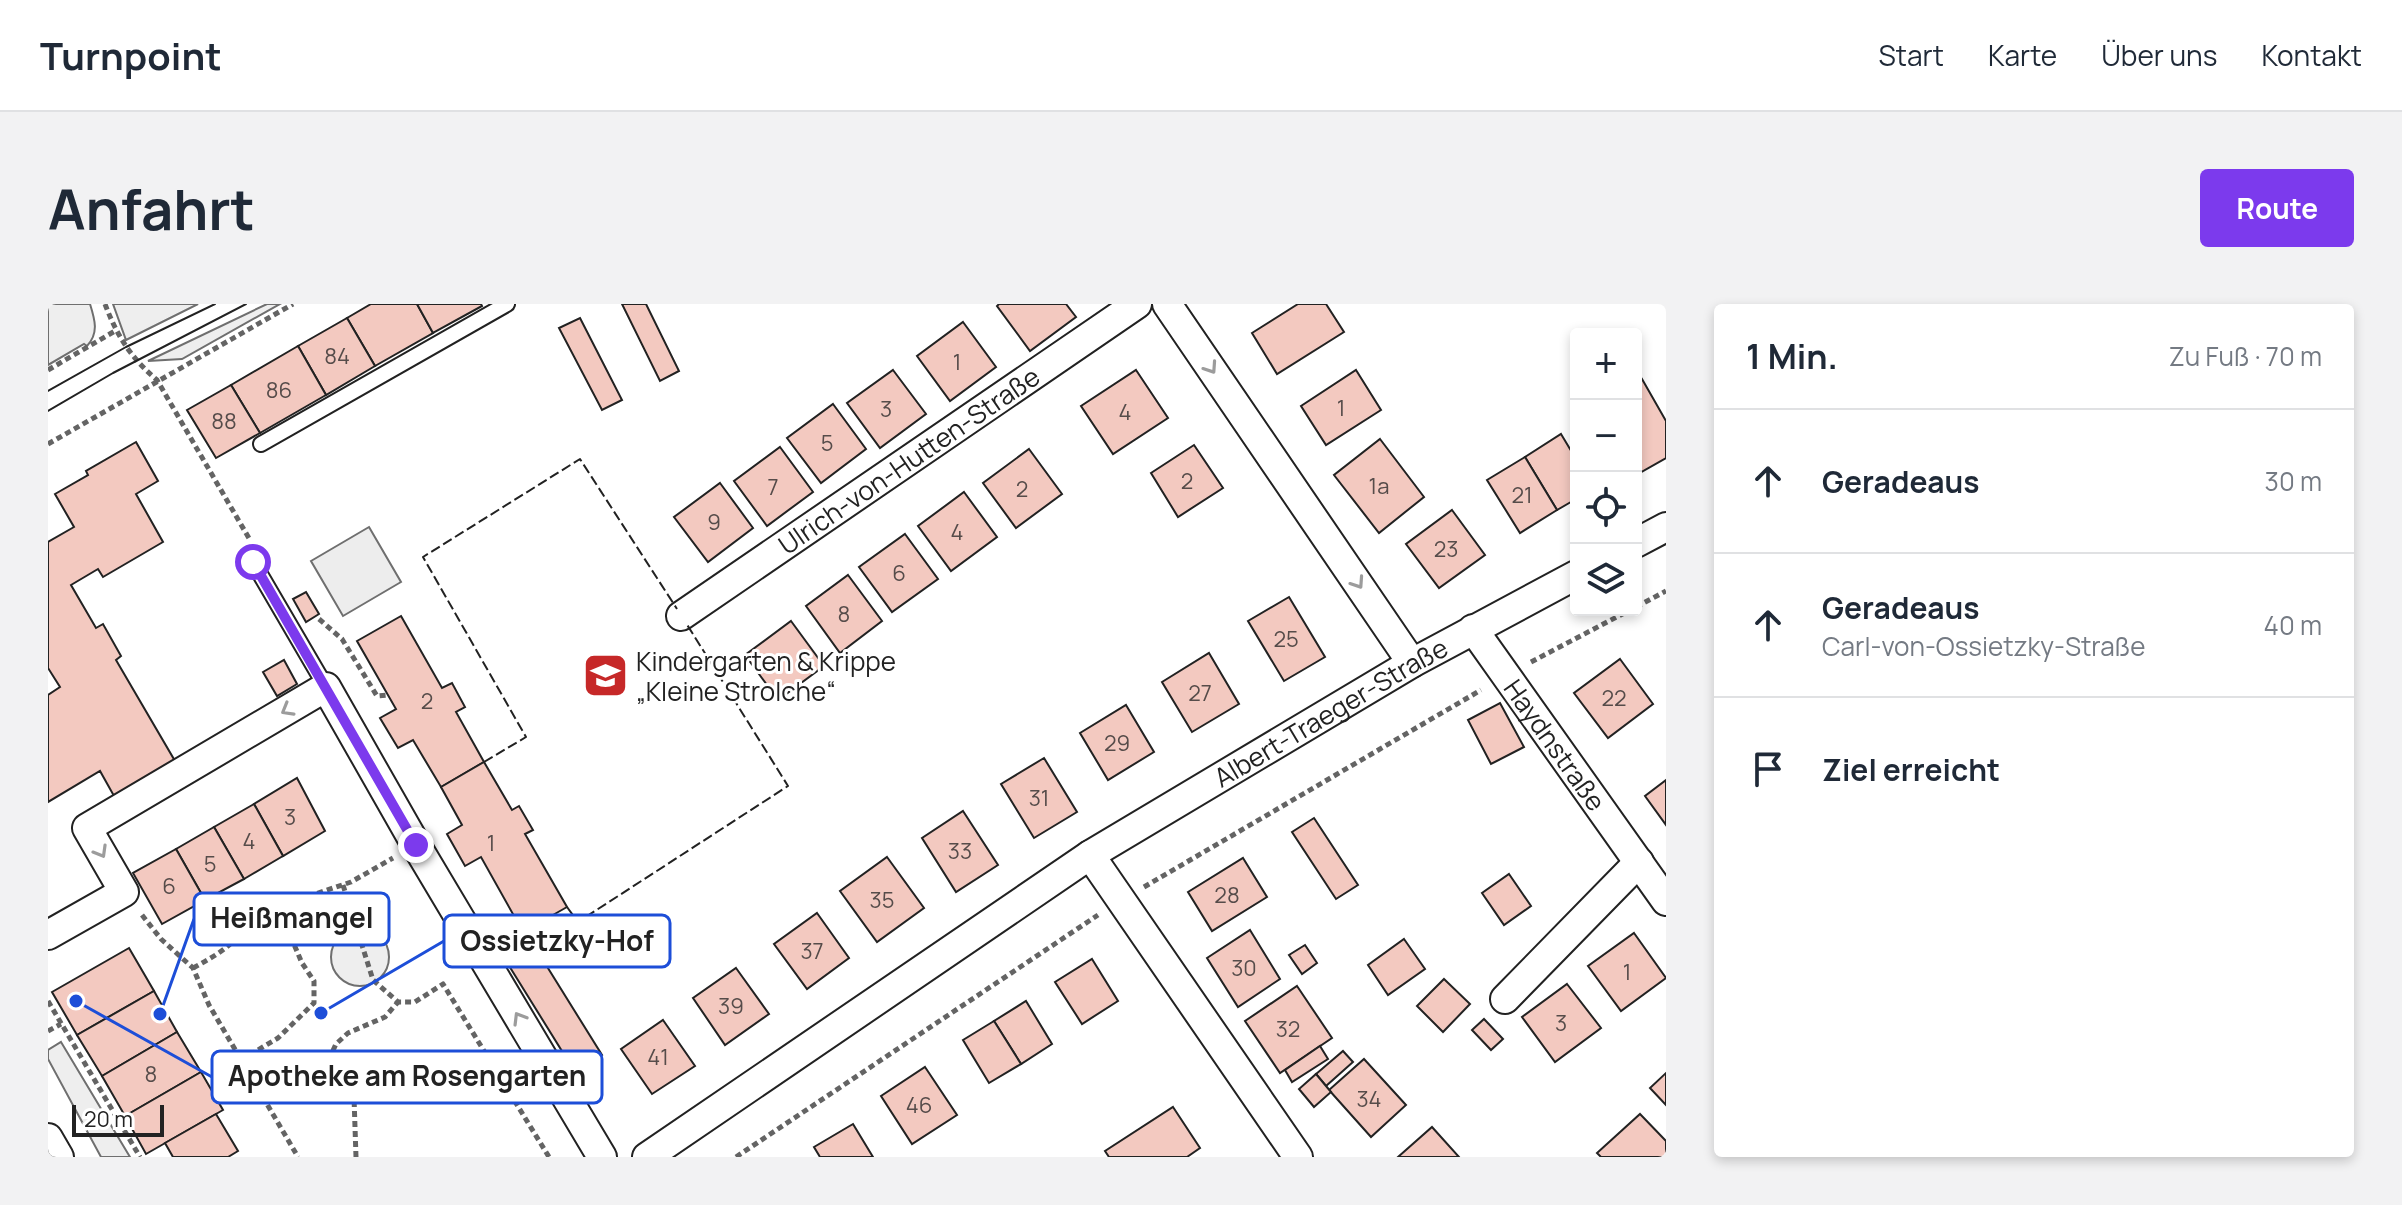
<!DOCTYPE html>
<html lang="de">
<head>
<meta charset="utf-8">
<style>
  :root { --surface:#fff; --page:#f2f2f3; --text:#1f2937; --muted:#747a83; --line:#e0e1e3; --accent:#7c3aed }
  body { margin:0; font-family:Manrope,sans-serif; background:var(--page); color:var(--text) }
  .controls { position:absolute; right:24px; top:24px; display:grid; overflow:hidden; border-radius:8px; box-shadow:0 4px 12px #0003 }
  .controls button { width:72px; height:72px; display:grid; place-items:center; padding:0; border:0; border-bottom:2px solid var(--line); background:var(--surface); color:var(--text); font:40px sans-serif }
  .scale { position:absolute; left:24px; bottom:20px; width:92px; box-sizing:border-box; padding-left:8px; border:4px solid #222; border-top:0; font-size:22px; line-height:28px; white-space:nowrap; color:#222; -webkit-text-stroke:6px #fff; paint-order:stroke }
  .stop { position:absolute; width:24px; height:24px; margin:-18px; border:6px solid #7c3aed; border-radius:50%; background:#fff }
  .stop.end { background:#7c3aed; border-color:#fff; box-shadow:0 2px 8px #0008 }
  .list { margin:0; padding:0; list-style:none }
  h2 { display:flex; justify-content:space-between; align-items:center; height:104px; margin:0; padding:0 32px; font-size:34px }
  h2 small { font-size:26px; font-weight:400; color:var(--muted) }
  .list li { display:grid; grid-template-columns:52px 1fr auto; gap:24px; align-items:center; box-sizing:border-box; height:144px; padding:0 32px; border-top:2px solid var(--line) }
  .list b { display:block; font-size:30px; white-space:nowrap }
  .list p { margin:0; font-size:26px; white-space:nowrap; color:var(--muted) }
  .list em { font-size:26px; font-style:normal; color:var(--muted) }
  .icon { flex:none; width:44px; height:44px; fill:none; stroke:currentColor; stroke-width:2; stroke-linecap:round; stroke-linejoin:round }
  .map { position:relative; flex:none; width:1618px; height:853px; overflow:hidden; border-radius:8px }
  header { display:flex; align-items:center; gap:48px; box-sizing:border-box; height:112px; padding:0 40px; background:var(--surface); border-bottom:2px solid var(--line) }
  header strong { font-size:38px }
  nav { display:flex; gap:44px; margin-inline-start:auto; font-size:28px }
  .intro { display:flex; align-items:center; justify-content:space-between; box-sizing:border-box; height:192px; padding:0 48px }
  h1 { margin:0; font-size:56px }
  .button { padding:20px 36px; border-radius:8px; background:var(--accent); color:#fff; font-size:28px; font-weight:700 }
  main { display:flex; gap:48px; padding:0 48px }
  aside { flex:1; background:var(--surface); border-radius:8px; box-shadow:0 4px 12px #0003 }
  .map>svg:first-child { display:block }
  .green { fill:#eee; stroke:#6f6f6f; stroke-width:2 }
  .parking { fill:#ededed; stroke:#6f6f6f; stroke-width:2 }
  .building { fill:#f3c9c0; stroke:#222; stroke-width:2 }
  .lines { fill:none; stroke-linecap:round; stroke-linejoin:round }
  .lane-casing { stroke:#222; stroke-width:18 }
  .street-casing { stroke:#222; stroke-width:32 }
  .path { stroke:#646464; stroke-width:5; stroke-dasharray:6 4; stroke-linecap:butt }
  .lane { stroke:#fff; stroke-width:14 }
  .street { stroke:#fff; stroke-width:28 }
  .tram { stroke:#222; stroke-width:2 }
  .fence { stroke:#222; stroke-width:2; stroke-dasharray:10 4; stroke-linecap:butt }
  .oneway { stroke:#9c9c9c }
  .route { stroke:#7c3aed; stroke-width:10 }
  .labels { text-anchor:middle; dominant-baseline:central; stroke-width:6; stroke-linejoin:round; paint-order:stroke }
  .number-label { font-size:22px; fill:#564c4a }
  .street-label { font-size:26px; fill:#222; stroke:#fff }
  .poi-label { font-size:26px; fill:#222; stroke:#fff; text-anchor:start }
  .leader { fill:none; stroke:#1d4ed8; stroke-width:3 }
  .callout-dot { fill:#1d4ed8; stroke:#fff; stroke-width:3 }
  .callout { fill:#fff; stroke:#1d4ed8; stroke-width:3 }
  .callout-label { font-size:28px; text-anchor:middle; font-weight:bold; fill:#222 }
</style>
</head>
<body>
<header>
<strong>Turnpoint</strong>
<nav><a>Start</a><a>Karte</a><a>Über uns</a><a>Kontakt</a></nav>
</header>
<div class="intro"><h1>Anfahrt</h1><a class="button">Route</a></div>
<main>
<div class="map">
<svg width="1618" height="853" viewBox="0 0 1618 853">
  <rect width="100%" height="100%" fill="#fff"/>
  <g class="green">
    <path d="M0 0H42C47 16 51 29 39 42L36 40 0 61Z"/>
    <path d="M65 0H150L78 36Z"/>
    <path d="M219 0H232L134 55 100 57Z"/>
    <circle cx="312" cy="653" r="29"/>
    <path d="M13 738 82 853H53L0 755V746Z"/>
  </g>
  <path class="parking" d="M321 223 353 278 295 312 263 257Z"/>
  <g class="building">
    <path d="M323 0H369L385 29 327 62 299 14Z"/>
    <path d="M369 0H433L434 2 385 29Z"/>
    <path d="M574 0H598L631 67 612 77Z"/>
    <path d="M951 0H1018L1028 13 982 47 949 2Z"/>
    <path d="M1250 0H1278L1296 28 1229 70 1204 29Z"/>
    <path d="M299 14 327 62 278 91 250 42Z"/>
    <path d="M532 14 574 96 554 106 511 24Z"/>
    <path d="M915 18 948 63 902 97 869 52Z"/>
    <path d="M250 42 278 91 212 129 183 81Z"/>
    <path d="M845 66 878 110 832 144 799 99Z"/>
    <path d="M1088 66 1120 114 1065 150 1033 102Z"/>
    <path d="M1308 66 1333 106 1278 141 1253 102Z"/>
    <path d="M1594 75 1618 117V154L1588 171V79Z"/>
    <path d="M183 81 212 129 168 154 139 106Z"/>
    <path d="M785 100 818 145 773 179 739 134Z"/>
    <path d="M1513 130 1528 155V195L1509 206 1477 153Z"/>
    <path d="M1332 135 1376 193 1331 229 1286 171Z"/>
    <path d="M88 138 110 177 88 190 115 238 55 273 50 265 23 281 48 324 55 320 73 352 68 356 127 457 66 492 52 467 0 498V391L12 383 0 364V238L26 223 7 190 40 171 38 167Z"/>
    <path d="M1146 141 1175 184 1130 213 1103 169Z"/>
    <path d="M732 143 765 188 719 222 686 177Z"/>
    <path d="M981 145 1014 190 968 224 935 179Z"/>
    <path d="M1477 153 1509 206 1472 229 1439 176Z"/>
    <path d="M672 179 705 224 660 258 626 213Z"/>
    <path d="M916 188 949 233 903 267 870 222Z"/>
    <path d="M1404 206 1437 251 1391 284 1358 240Z"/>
    <path d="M857 230 890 275 844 308 811 263Z"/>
    <path d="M800 271 834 317 792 349 758 302Z"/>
    <path d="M258 288 271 310 258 318 245 295Z"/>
    <path d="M1241 293 1277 353 1236 377 1200 317Z"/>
    <path d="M353 312 394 384 404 379 417 403 408 408 436 458 393 483 365 436 350 444 332 414 348 405 309 337Z"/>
    <path d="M743 317 776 362 730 396 697 351Z"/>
    <path d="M1161 349 1191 400 1144 428 1114 378Z"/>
    <path d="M1572 355 1605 400 1560 434 1526 389Z"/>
    <path d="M236 356 249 380 229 392 215 368Z"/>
    <path d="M1452 399 1476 443 1443 460 1420 416Z"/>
    <path d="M1078 401 1106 448 1060 476 1032 429Z"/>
    <path d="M996 454 1029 508 986 534 953 480Z"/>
    <path d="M436 458 464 506 471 502 485 526 477 530 519 603 475 628 433 553 417 562 399 530 414 521 393 483Z"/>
    <path d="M249 474 277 527 235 552 206 500Z"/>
    <path d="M1618 476V521L1597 492Z"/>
    <path d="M206 500 235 552 196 575 166 523Z"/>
    <path d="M915 507 950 561 908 588 874 534Z"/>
    <path d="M1266 514 1310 581 1288 595 1244 528Z"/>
    <path d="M166 523 196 575 157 596 128 545Z"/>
    <path d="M128 545 157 596 114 620 85 569Z"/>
    <path d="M839 553 876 604 829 638 792 587Z"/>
    <path d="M1195 554 1219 593 1164 627 1140 588Z"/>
    <path d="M1461 570 1483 602 1456 621 1434 589Z"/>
    <path d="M769 609 801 654 759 685 726 640Z"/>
    <path d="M1202 626 1232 675 1190 703 1159 654Z"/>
    <path d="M1586 629 1618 674 1573 707 1540 662Z"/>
    <path d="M1356 635 1377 665 1340 691 1320 661Z"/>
    <path d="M485 640 554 751 527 768 458 657Z"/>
    <path d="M1257 641 1269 659 1254 670 1241 651Z"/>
    <path d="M81 644 106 687 29 731 4 688Z"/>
    <path d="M1044 655 1070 697 1034 720 1007 678Z"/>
    <path d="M688 664 721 710 677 741 645 694Z"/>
    <path d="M1396 675 1422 700 1395 728 1369 702Z"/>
    <path d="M1519 680 1553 724 1507 758 1474 713Z"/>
    <path d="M1249 682 1284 734 1232 769 1197 717Z"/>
    <path d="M106 687 129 728 54 772 29 731Z"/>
    <path d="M978 697 1004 740 973 760 946 717Z"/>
    <path d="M1436 715 1455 735 1443 746 1424 726Z"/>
    <path d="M615 716 647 762 604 790 573 745Z"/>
    <path d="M946 717 973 760 941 779 915 736Z"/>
    <path d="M129 728 153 768 77 812 54 772Z"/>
    <path d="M1272 742 1280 755 1244 778 1237 766Z"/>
    <path d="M1295 747 1305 758 1278 782 1268 770Z"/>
    <path d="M1316 755 1358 801 1323 833 1281 786Z"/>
    <path d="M877 763 909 811 864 840 833 792Z"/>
    <path d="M153 768 175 806 98 850 77 812Z"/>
    <path d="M1618 769V801L1602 784Z"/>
    <path d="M1268 770 1283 788 1266 803 1251 785Z"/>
    <path d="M1125 803 1152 844 1139 853H1061L1057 847Z"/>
    <path d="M168 810 190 847 180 853H125L117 839Z"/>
    <path d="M1592 810 1618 837V853H1553L1549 849Z"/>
    <path d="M805 820 825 853H772L766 843Z"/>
    <path d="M1384 823 1411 853H1350Z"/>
  </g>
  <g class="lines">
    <defs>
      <g id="lane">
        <path d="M213 140 459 0"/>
        <path d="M205 258 278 383"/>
      </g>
      <g id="street">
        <path d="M1119 0 1364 359"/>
        <path d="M1588 239 1618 223"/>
        <path id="s1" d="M633 312 1089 0"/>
        <path id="s2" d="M1425 325 1618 597"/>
        <path d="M1042 551 1250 853"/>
        <path d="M0 631 76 588 39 524 278 383 368 541 554 853"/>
        <path d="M1457 695 1591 558"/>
        <path d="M0 834 11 853"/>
        <path id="s3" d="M599 853 1042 551 1364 359 1528 271"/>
      </g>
    </defs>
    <use href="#lane" class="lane-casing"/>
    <use href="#street" class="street-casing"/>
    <g class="path">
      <path d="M57 0C69 32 83 54 109 76L202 236"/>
      <path d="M0 66 67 27"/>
      <path d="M0 140 245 0"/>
      <path d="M1588 303 1618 287"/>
      <path d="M271 315 294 335 329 392 340 391"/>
      <path d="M1483 358 1582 306"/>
      <path d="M295 581 325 676 350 698H367L395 680 501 853"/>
      <path d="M1096 583 1433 386"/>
      <path d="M94 611 113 635 145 664 161 701 250 853"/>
      <path d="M145 664C169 651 191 639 202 612L303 578 345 554"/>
      <path d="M0 697 92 853"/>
      <path d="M0 727 13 720"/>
      <path d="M193 756 230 734 266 699V677L254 659 239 624 247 598"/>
      <path d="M217 796 260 770 277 764"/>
      <path d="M308 853 306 793 277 764 288 740 300 729 337 713 350 698"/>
      <path d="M688 853 1050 611"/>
    </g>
    <use href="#lane" class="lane"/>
    <use href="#street" class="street"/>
    <g class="tram">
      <path d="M0 87 78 43 167 0"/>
      <path d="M0 107 65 69 198 0"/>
    </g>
    <g class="fence">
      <path d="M436 458 478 433 375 253 532 155 629 305"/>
      <path d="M519 603 530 618 740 482 638 319"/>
    </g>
  </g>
  <defs><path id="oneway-chevron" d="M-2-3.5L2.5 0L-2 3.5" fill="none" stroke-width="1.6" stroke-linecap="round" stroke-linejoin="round" transform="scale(2)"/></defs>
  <g class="oneway">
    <use href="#oneway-chevron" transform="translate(1163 64) rotate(56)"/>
    <use href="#oneway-chevron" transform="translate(1310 279) rotate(56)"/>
    <use href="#oneway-chevron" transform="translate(239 406) rotate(150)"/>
    <use href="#oneway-chevron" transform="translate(53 548) rotate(60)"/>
    <use href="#oneway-chevron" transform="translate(471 714) rotate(-121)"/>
  </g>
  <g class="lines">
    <path class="route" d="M205 258 368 541"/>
  </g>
  <defs>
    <symbol id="school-square" viewBox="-11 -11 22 22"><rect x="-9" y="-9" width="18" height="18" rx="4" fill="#c62828" stroke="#fff"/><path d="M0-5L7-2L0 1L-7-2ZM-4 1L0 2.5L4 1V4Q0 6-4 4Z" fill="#fff"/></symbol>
  </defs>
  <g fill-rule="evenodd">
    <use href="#school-square" x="532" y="346" width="51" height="51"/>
  </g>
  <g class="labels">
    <g class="number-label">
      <text x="289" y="52">84</text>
      <text x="909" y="58">1</text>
      <text x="231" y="86">86</text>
      <text x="1293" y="104">1</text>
      <text x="838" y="105">3</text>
      <text x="1077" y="108">4</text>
      <text x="176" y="117">88</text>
      <text x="779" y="139">5</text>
      <text x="1139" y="177">2</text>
      <text x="1331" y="182">1a</text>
      <text x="725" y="183">7</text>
      <text x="974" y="185">2</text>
      <text x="1474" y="191">21</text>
      <text x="666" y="218">9</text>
      <text x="909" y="228">4</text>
      <text x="1398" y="245">23</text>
      <text x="851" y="269">6</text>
      <text x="796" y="310">8</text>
      <text x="1238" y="335">25</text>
      <text x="1152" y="389">27</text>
      <text x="1566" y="394">22</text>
      <text x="379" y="397">2</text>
      <text x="1069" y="439">29</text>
      <text x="991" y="494">31</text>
      <text x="242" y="513">3</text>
      <text x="201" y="537">4</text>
      <text x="443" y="539">1</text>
      <text x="912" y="547">33</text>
      <text x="162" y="560">5</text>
      <text x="121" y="582">6</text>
      <text x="1179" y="591">28</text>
      <text x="834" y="596">35</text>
      <text x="764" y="647">37</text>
      <text x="1196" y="664">30</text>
      <text x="1579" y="668">1</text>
      <text x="683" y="702">39</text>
      <text x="1513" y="719">3</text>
      <text x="1240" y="725">32</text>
      <text x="610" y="753">41</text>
      <text x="103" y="770">8</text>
      <text x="1321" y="795">34</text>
      <text x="871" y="801">46</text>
    </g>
    <g class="street-label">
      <text stroke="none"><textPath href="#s1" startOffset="276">Ulrich-von-Hutten-Straße</textPath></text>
      <text stroke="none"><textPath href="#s3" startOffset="816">Albert-Traeger-Straße</textPath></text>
      <text stroke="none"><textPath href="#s2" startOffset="142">Haydnstraße</textPath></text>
    </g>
    <g class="poi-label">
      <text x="588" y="357">Kindergarten &amp; Krippe<tspan x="588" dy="30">„Kleine Strolche“</tspan></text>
    </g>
  </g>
  <path class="leader" d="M112 710L146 615M273 709L396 637M28 697L164 773"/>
  <g class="callout-dot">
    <circle cx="112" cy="710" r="8"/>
    <circle cx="273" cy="709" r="8"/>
    <circle cx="28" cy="697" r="8"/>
  </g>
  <g class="callout">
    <rect x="146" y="589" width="195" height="52" rx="8"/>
    <rect x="396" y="611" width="226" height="52" rx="8"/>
    <rect x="164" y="747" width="390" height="52" rx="8"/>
  </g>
  <g class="callout-label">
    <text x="244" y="624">Heißmangel</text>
    <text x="509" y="647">Ossietzky-Hof</text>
    <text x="359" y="782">Apotheke am Rosengarten</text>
  </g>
</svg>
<div class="controls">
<button>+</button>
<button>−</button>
<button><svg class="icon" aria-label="locate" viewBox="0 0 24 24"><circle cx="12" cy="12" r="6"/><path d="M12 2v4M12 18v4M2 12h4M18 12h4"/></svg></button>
<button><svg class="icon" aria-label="layers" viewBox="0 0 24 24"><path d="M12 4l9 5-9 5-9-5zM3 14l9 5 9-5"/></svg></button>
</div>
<div class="scale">20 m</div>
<div class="stop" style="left:205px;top:258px"></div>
<div class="stop end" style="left:368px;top:541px"></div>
</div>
<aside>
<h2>1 Min.<small>Zu Fuß · 70 m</small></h2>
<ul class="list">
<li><svg class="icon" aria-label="ahead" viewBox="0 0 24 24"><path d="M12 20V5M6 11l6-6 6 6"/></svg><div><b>Geradeaus</b></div><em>30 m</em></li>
<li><svg class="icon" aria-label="ahead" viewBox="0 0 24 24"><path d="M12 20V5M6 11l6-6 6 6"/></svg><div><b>Geradeaus</b><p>Carl-von-Ossietzky-Straße</p></div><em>40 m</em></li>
<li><svg class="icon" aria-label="arrive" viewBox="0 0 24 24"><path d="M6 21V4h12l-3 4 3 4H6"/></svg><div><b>Ziel erreicht</b></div></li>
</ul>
</aside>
</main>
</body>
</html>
